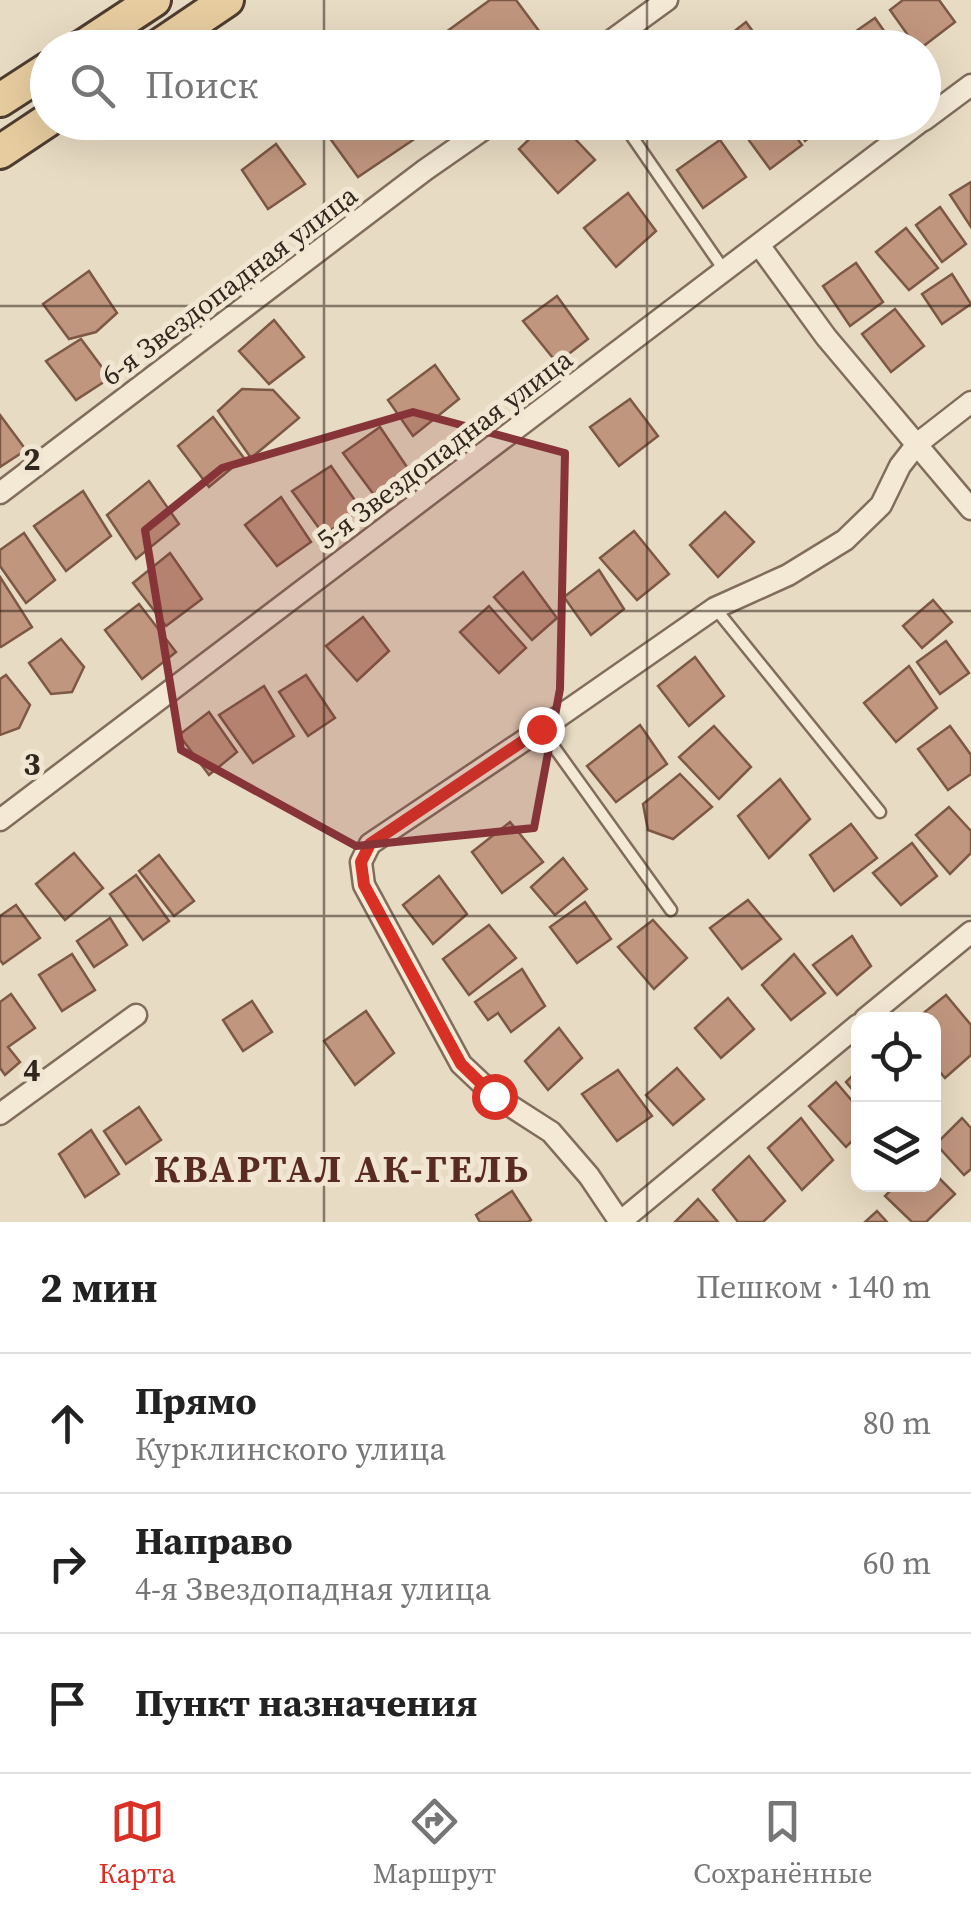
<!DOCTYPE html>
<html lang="ru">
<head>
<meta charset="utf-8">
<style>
  :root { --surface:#fff; --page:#f2f2f2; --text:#222; --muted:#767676; --line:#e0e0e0; --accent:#d93025 }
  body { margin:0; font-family:"Source Serif 4",serif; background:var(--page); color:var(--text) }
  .controls { position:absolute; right:30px; bottom:30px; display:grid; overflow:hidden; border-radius:20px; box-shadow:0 10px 40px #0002 }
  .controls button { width:90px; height:90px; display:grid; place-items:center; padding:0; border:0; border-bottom:2px solid var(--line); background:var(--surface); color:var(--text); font:50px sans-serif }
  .stop { position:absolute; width:30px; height:30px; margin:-22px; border:8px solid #d93025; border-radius:50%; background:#fff }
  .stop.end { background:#d93025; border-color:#fff; box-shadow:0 2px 10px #0008 }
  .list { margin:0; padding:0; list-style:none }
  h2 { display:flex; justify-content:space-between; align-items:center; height:130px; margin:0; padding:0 40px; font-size:42px }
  h2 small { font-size:32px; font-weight:400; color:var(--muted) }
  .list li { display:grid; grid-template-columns:65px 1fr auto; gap:30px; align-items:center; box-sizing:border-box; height:140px; padding:0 40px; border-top:2px solid var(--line) }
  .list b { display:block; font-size:38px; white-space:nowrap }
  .list p { margin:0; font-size:32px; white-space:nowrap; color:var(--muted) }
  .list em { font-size:32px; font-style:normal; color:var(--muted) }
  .icon { flex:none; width:55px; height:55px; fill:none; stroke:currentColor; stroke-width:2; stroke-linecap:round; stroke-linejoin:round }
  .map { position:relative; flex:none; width:971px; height:1222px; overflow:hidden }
  .search { position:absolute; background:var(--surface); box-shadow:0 10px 40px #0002; left:30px; right:30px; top:30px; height:110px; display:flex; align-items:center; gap:25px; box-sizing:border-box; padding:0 35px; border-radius:55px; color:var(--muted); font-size:38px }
  .sheet { height:550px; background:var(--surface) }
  nav { display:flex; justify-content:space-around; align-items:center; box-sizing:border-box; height:140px; border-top:2px solid var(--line); background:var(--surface); font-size:28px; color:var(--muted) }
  nav a { display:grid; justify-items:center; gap:5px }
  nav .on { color:var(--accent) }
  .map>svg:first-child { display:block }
  .building { fill:#c1967e; stroke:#7c5845; stroke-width:2.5 }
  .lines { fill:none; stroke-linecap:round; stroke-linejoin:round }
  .service-casing { stroke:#806d5c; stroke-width:15 }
  .minor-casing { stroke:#806d5c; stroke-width:25 }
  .primary-casing { stroke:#4e3c30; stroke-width:38 }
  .service { stroke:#f4e9d5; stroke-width:10 }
  .minor { stroke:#f4e9d5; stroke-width:20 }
  .primary { stroke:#e7cc9f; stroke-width:32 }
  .route { stroke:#d93025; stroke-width:12 }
  .marked { fill:#873439; fill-opacity:0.2; stroke:#873439; stroke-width:8; stroke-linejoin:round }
  .grid { fill:none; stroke:#32271e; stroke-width:2.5; stroke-opacity:0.55 }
  .labels { text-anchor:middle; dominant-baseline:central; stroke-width:10; stroke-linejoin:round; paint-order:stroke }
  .street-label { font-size:28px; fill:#32271e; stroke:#f0e6d2 }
  .district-label { font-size:38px; font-weight:bold; letter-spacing:2.5px; fill:#592b23; stroke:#f0e6d2 }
  .grid-label { font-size:32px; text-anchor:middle; font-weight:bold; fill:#32271e; stroke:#f0e6d2; stroke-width:10; stroke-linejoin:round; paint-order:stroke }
</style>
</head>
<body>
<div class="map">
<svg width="971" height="1222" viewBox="0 0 971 1222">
  <rect width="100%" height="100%" fill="#e8dbc3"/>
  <g class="building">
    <path d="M490 0H516L548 43 542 48H424Z"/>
    <path d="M903 0H939L955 22 921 48H917L890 10Z"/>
    <path d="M875 18 896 48H853L846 38Z"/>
    <path d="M746 22 765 48H713Z"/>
    <path d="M326 122H400L413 140 358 177 321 126Z"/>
    <path d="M547 122H559L595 160 558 193 519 149Z"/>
    <path d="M739 122H785L802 145 770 169 737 124Z"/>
    <path d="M792 122H830L805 141Z"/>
    <path d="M720 140 746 177 703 208 677 170Z"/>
    <path d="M276 144 305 184 268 209 242 170Z"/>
    <path d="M971 182V227L950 195Z"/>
    <path d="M628 193 656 231 616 267 584 228Z"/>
    <path d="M940 207 966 244 942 262 916 225Z"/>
    <path d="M906 228 938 268 909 290 876 252Z"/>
    <path d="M856 263 883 302 850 326 823 286Z"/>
    <path d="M89 271 117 313 96 332 69 339 43 304Z"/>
    <path d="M952 274 971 304 942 324 922 294Z"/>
    <path d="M557 296 588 339 557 363 523 321Z"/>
    <path d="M895 309 924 346 891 372 862 334Z"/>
    <path d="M274 320 304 357 269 384 239 351Z"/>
    <path d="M81 339 110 378 76 400 46 361Z"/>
    <path d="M435 365 459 399 413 436 388 400Z"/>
    <path d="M242 389 273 390 299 418 251 458 218 411Z"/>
    <path d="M630 399 658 436 619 466 590 427Z"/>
    <path d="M0 415 26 450 0 467Z"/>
    <path d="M213 417 244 458 209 487 178 446Z"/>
    <path d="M380 427 411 473 377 499 343 453Z"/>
    <path d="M331 466 361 509 324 535 292 491Z"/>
    <path d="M149 481 179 524 136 559 107 515Z"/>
    <path d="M83 491 111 536 66 571 34 526Z"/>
    <path d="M281 497 311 542 277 566 245 525Z"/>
    <path d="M725 512 754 542 718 577 690 545Z"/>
    <path d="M634 531 669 574 637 600 600 558Z"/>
    <path d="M24 533 55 580 26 603 0 566V550Z"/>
    <path d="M170 553 202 599 166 626 133 583Z"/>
    <path d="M599 570 624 609 591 635 564 597Z"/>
    <path d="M523 572 557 618 532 640 494 597Z"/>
    <path d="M0 577 32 627 1 647 0 646Z"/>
    <path d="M933 600 952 622 922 648 903 626Z"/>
    <path d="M139 604 176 652 142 679 105 630Z"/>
    <path d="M489 606 526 648 499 673 460 632Z"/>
    <path d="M363 617 389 651 357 681 326 646Z"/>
    <path d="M61 639 84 667 72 692 51 694 29 663Z"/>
    <path d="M946 641 969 673 940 694 917 662Z"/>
    <path d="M695 657 724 696 689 726 658 686Z"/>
    <path d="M909 666 937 708 896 742 864 703Z"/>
    <path d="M6 675 30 705 19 728 0 735V679Z"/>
    <path d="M306 675 335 718 308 736 279 692Z"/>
    <path d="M264 686 294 736 253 763 219 715Z"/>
    <path d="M209 712 237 752 209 775 179 735Z"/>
    <path d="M640 725 667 764 616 802 587 766Z"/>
    <path d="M714 726 751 767 719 799 679 757Z"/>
    <path d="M950 726 971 755V774L948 790 918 749Z"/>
    <path d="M680 774 712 807 673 839 648 830 643 804Z"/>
    <path d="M780 779 810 819 769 858 738 816Z"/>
    <path d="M949 807 971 831V853L950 874 916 835Z"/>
    <path d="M510 822 543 862 502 893 472 852Z"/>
    <path d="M851 824 877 858 834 891 810 855Z"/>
    <path d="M912 843 937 876 901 905 873 873Z"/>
    <path d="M74 853 103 888 65 920 36 884Z"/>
    <path d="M159 855 194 901 174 916 139 871Z"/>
    <path d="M563 858 587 889 555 915 531 887Z"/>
    <path d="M136 875 169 921 143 940 110 894Z"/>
    <path d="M439 876 467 914 433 944 403 905Z"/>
    <path d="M748 900 781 939 742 969 710 928Z"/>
    <path d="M585 902 611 939 577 963 550 927Z"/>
    <path d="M16 905 40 938 3 964 0 960V916Z"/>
    <path d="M110 918 127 945 94 967 77 941Z"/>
    <path d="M653 920 687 958 654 989 618 947Z"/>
    <path d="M489 925 516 958 469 995 443 959Z"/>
    <path d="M852 936 871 966 837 995 813 965Z"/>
    <path d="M72 954 95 990 62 1011 39 975Z"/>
    <path d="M794 954 825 993 791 1020 762 985Z"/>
    <path d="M522 969 545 1006 511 1032 498 1013 488 1020 475 1002Z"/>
    <path d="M11 994 35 1028 8 1047 20 1062 5 1075 0 1068V1002Z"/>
    <path d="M946 995 971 1025V1055L945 1078 934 1065V1019H916Z"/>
    <path d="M728 998 754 1029 721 1058 695 1028Z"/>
    <path d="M252 1001 272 1032 243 1051 223 1020Z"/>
    <path d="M366 1011 394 1053 355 1085 324 1041Z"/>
    <path d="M559 1028 582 1058 548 1090 525 1061Z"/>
    <path d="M677 1068 704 1099 673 1125 646 1095Z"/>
    <path d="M618 1070 652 1116 617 1141 582 1094Z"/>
    <path d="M858 1070V1096L846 1082Z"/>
    <path d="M836 1082 858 1108V1135L846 1147 809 1106Z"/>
    <path d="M139 1107 161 1140 126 1164 104 1131Z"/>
    <path d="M801 1118 833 1160 802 1190 768 1148Z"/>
    <path d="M962 1118 971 1128V1169L964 1175 936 1144Z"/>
    <path d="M91 1130 119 1174 85 1197 59 1154Z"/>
    <path d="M749 1156 785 1201 763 1222H738L713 1190Z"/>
    <path d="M934 1173 955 1194 926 1222H912L885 1196 897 1184H934Z"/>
    <path d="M512 1191 531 1220 528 1222H480L476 1215Z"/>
    <path d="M698 1199 718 1222H675Z"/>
    <path d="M877 1211 887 1222H865Z"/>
  </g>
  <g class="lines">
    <defs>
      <g id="service">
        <path d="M622 122 724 270"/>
        <path d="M715 608 880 812"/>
        <path d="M541 729 671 910"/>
      </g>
      <g id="minor">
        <path d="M601 48 667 0"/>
        <path d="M924 120 971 85"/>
        <path d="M759 245 826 337 971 509"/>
        <path d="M0 493 425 170 494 122"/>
        <path d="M0 820 920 122"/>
        <path d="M865 1019 971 932"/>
        <path d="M0 1114 136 1015"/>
        <path d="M620 1222 589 1176 551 1132 495 1096 461 1064 364 885 361 862 370 844 541 729 715 608 788 575 845 540 881 505 900 466 917 444 971 402"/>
        <path d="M620 1222 858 1025"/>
      </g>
      <g id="primary">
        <path d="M81 48 154 0"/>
        <path d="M156 48 227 0"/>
        <path d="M0 100 48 69"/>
        <path d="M0 152 48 120"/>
      </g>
    </defs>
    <use href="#service" class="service-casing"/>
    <use href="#minor" class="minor-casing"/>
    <use href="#primary" class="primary-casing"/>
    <use href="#service" class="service"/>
    <use href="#minor" class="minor"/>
    <use href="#primary" class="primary"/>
  </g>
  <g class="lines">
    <path class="route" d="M494 1096 461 1064 364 885 361 862 370 844 541 729"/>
  </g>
  <path class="marked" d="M413 412 565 453 560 689 534 828 356 846 181 750 145 530 222 468Z"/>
  <path class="grid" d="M324 0V48M647 0V48M324 122V1222M647 122V1222M0 306H971M0 611H971M0 916H971"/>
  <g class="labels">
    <g class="street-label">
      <text transform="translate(229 285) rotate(-37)">6-я Звездопадная улица</text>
      <text transform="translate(444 449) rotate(-37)">5-я Звездопадная улица</text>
    </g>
    <g class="district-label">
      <text x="342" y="1169">КВАРТАЛ АК-ГЕЛЬ</text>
    </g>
  </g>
  <g class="grid-label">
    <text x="32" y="470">2</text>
    <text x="32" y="775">3</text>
    <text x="32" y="1081">4</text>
  </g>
</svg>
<div class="controls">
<button><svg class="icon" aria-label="locate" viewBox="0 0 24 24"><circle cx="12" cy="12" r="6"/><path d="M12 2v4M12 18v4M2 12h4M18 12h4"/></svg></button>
<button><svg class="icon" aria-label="layers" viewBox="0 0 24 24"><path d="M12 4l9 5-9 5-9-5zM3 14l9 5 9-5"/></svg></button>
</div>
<div class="stop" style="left:494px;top:1096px"></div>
<div class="stop end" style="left:541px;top:729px"></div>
<div class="search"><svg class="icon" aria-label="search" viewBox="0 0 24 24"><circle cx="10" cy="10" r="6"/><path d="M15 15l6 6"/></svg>Поиск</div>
</div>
<section class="sheet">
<h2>2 мин<small>Пешком · 140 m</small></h2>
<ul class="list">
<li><svg class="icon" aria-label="ahead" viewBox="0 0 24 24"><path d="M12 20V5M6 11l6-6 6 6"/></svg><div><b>Прямо</b><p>Курклинского улица</p></div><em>80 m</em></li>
<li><svg class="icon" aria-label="right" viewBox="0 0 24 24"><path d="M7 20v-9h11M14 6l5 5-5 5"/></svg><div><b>Направо</b><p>4-я Звездопадная улица</p></div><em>60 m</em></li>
<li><svg class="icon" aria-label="arrive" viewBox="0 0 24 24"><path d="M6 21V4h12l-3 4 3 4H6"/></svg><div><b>Пункт назначения</b></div></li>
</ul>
</section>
<nav>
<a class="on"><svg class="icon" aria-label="map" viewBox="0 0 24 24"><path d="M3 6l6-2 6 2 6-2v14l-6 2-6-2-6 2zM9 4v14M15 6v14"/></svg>Карта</a>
<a><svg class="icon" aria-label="directions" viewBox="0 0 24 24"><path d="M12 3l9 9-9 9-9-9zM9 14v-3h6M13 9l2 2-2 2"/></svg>Маршрут</a>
<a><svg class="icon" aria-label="saved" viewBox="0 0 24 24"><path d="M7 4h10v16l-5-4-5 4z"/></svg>Сохранённые</a>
</nav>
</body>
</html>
